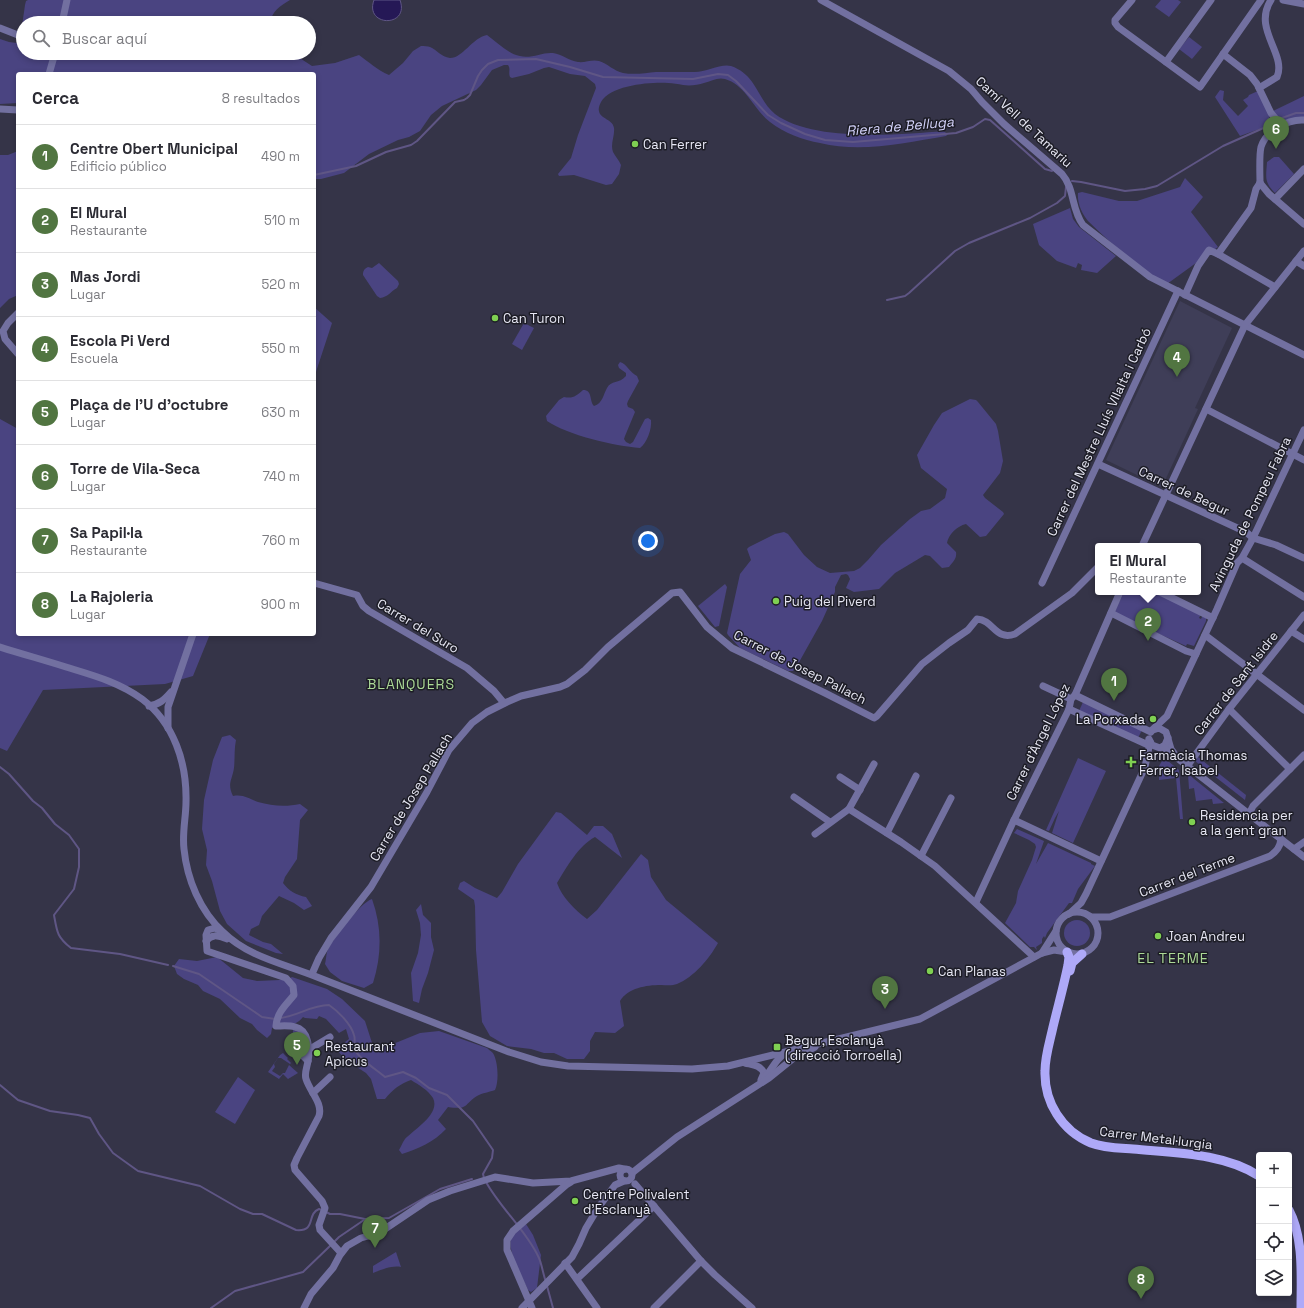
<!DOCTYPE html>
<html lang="es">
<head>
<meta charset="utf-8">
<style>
  :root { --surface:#fff; --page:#f2f2f3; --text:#2b2b33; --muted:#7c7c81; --line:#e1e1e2; --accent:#517541 }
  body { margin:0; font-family:"Space Grotesk",sans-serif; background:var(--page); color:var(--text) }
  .controls { position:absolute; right:12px; bottom:12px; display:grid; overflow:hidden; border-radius:4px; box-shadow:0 2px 6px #0003 }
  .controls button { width:36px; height:36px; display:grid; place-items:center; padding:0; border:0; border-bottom:1px solid var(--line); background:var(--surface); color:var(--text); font:20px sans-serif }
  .you { position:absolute; left:648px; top:541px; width:14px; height:14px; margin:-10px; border:3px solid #fff; border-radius:50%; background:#1a73e8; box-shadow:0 0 0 6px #1a73e833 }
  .badge { display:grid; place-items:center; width:26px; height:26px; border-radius:50%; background:var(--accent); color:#fff; font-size:13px; font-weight:700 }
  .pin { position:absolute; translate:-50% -33px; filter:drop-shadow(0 1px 2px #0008) }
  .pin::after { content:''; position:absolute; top:21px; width:14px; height:12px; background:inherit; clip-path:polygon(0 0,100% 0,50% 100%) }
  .popup { position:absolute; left:1095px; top:543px; width:106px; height:52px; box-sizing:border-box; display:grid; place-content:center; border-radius:4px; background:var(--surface); filter:drop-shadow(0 1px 3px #0005); font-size:13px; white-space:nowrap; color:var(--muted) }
  .popup b { font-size:15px; color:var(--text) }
  .popup::after { content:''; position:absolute; left:50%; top:100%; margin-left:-8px; border:8px solid transparent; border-top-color:var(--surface) }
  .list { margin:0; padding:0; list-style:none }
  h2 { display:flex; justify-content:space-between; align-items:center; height:52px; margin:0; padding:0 16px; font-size:17px }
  h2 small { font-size:13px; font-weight:400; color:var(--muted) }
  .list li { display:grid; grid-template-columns:26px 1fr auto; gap:12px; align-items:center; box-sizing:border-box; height:64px; padding:0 16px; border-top:1px solid var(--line) }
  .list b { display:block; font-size:15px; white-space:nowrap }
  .list p { margin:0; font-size:13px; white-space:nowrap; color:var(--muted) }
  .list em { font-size:13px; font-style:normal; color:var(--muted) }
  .icon { flex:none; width:22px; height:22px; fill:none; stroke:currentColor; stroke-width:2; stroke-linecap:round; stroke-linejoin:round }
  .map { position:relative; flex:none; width:1304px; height:1308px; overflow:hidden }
  .search { position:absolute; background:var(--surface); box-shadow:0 2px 6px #0003; left:16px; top:16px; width:300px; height:44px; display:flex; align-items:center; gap:10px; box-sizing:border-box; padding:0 14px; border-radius:22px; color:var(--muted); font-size:15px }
  .panel { position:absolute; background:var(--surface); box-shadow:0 2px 6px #0003; left:16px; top:72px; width:300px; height:564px; border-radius:4px }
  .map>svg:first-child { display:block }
  .built { fill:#3f3e58 }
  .green { fill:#4a4481 }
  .water { fill:#251856; stroke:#5f5685 }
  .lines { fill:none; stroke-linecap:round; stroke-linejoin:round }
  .stream { stroke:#5f5685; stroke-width:2 }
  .minor { stroke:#7270a0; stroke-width:7 }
  .major { stroke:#aea9f8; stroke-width:9 }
  .poi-dot { fill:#7fd052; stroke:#1d1d26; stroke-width:1.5 }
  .labels { text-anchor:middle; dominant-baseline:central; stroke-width:3; stroke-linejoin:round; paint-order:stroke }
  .street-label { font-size:13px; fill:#e7e7f4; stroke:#1d1d26 }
  .poi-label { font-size:13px; fill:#e7e7f4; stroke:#1d1d26; text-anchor:start }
  .water-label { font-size:14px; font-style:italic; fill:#d4d3fb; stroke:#1d1d26 }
  .neighbourhood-label { font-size:14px; letter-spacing:1px; fill:#abd896; stroke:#1d1d26 }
</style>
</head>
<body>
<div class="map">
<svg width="1304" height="1308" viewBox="0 0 1304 1308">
  <rect width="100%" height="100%" fill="#353448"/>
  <path class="built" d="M1180 301 1232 328 1195 408 1198 409 1162 487 1106 460Z"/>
  <g class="green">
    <path d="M28 0H290C280 6 272 11 270 23H23V53H292L312 66 335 63 359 55C369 62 377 70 389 75L403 63 413 51 421 46C424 46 428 46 430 47 437 50 441 57 450 58 463 58 472 38 487 35 497 42 508 54 520 56 531 59 542 52 553 53 562 54 569 61 578 62 585 63 592 59 599 61 608 64 614 71 623 73 634 75 646 73 656 72 669 72 680 72 693 72 705 73 721 63 731 66 757 75 757 99 775 114 812 142 899 135 943 131L948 134 946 136C904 143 861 153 820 143 803 140 784 133 770 122 754 110 746 85 725 79 718 77 711 81 704 83 698 85 690 86 683 85 678 84 673 83 668 83 650 82 611 85 601 102 600 104 598 108 599 111 600 119 613 119 614 128 615 136 610 144 613 152 615 156 619 160 621 165L619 174 612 184 606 185 574 175 559 176 558 174 571 158 578 135 596 88 595 84 585 76 570 74 549 67 544 68 529 74 512 78 510 77C508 72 511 69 508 65H504L492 70 481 85 476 90 442 106 431 115 420 131 409 137 398 140 369 154 344 173 321 179H314V74H18V103L0 104V39L9 42 17 43 20 40 25 5 26 1Z"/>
    <path d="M1161 0H1178L1181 2 1169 17 1155 7Z"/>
    <path d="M1189 37 1202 47 1192 59 1179 49Z"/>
    <path d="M1220 90 1224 91 1223 100 1238 116 1248 106 1243 100 1248 97 1249 95 1258 91 1271 114 1269 118 1272 121 1265 127 1240 136 1215 97Z"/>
    <path d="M1304 96V118L1282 123 1273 111Z"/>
    <path d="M18 151V295L9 299 0 308V155H8Z"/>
    <path d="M1274 157H1279L1294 174 1275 193C1264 182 1266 177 1267 162Z"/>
    <path d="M1185 178 1203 197 1191 212 1218 247 1167 284C1137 268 1112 244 1088 221 1082 214 1077 203 1078 193L1082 192 1119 201H1137L1180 187Z"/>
    <path d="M1070 208 1073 219 1079 227 1116 256 1097 273 1081 270 1082 265 1078 263 1076 268 1057 261 1039 245 1033 224Z"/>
    <path d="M379 263 398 281 399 284 397 288C390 292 388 297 380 298L377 296 363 275C363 271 364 269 368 267L372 268Z"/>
    <path d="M314 307 332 323 314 378Z"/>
    <path d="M524 323 534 328 522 350 512 344Z"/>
    <path d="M620 362C627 364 630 373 637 376L639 381 628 401 627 404 628 407 633 409 635 412 625 436 624 439 626 442 630 444 633 442 645 419 648 418 651 420C652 429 647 443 640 448 615 446 567 435 547 421L546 416 559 400 564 397C573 399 576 396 583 390 593 390 589 401 594 406 603 403 603 395 607 388 611 380 619 384 626 376V373L619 368 618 365Z"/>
    <path d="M970 399 976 400 978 402 996 424 998 431 1003 461 1000 473 983 495 985 498 1003 512 1004 514 986 536 980 537 966 524C957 526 948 535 947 543L956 552C957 559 953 562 949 567L942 568 930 556 925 555 895 573 879 589 854 592 846 588 850 579 848 575 846 574 841 575 835 587V592L822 621 798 664 793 671H788L740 648 728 635 727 633 740 574 751 560 747 549 749 547 775 534 784 532 788 534 804 555 817 567 830 573 854 571 860 568 868 560 881 545 910 519 921 511 930 509 945 498 947 489 921 468 917 455 934 425 942 413Z"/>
    <path d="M0 419 18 429V634H210L193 676 165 684 43 690 7 751 0 748Z"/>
    <path d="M725 584 727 587 719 626 715 627 698 606Z"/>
    <path d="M1124 592H1152L1201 614 1199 618 1201 619 1203 615 1206 617V621L1194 646 1187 644 1186 646 1117 615 1115 611Z"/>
    <path d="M1083 702 1142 730 1138 738 1079 711Z"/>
    <path d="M230 735 236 740C234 749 235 759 234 768 232 781 227 783 233 796 244 794 249 799 258 802 272 806 286 807 300 804L308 810 300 820 297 859 285 877 283 883C289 891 296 895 306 897L312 906 304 910 294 903 279 896 262 916 259 925 251 929 249 935 263 942 271 944 283 954 276 953 246 941 227 924 220 911 212 881 206 865 207 850 202 829 204 800 213 760 222 737Z"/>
    <path d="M1198 757 1246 795 1245 800 1195 761Z"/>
    <path d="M1078 758 1106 771 1073 843 1052 833 1059 811 1055 818 1049 831 1046 830Z"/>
    <path d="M1162 761H1168L1179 770 1183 819H1180L1176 778 1159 780V766Z"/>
    <path d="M1188 774 1224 803 1213 804 1212 799 1196 801 1194 788 1189 789Z"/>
    <path d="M556 812 561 813 587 835 594 826H603L612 834 622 858 595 837C578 846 567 867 557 883 562 897 574 909 587 919L597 910 641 854 648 860 651 877 666 900 718 943C709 959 694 977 677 984 672 986 666 985 661 985 646 985 628 988 620 1001L624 1026 615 1033 595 1032 590 1041V1051L584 1059H567L554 1053H544L531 1049 507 1046 490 1036 482 1022 476 950 475 906 474 900 458 889 460 883 464 881 475 888 497 898 502 892 518 864Z"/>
    <path d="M1017 829 1044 841 1036 864 1048 843 1091 863V864L1095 866 1078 889 1072 903H1069L1047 933 1045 938 1044 936 1042 939V943L1036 947 1037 950 1034 947H1030L1005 923 1016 903 1018 891 1032 860 1036 847 1035 844 1029 840 1014 833Z"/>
    <path d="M372 899C382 927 382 955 373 983L364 988 342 981 330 972 325 964C326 960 326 956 327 952 331 940 360 903 372 899Z"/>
    <path d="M421 904 423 915 431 923V937L434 950 428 973 422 989 419 1003 413 1001 411 973 418 953 421 935 420 923 416 910Z"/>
    <circle cx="1077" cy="933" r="13"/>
    <path d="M217 957 243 978 257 981 280 980 284 979 287 980 292 977 327 989 342 999 365 1021 373 1046 377 1048 393 1044 420 1033 439 1031 487 1048C490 1051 493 1052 494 1055 498 1064 499 1081 495 1090 490 1092 482 1093 477 1096 463 1105 469 1110 448 1107L438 1120 446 1129C434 1142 418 1149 402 1154L399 1150C401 1147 402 1143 405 1139 413 1130 441 1114 433 1098 428 1090 419 1085 411 1080 400 1084 393 1089 385 1099H377L371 1079 366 1073 346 1060 336 1049 349 1039 346 1029 339 1033 326 1019 319 1016 317 1019 305 1018 303 1017C292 1030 286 1022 272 1028L271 1034 267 1038 257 1030 252 1024 240 1018 220 999 203 991 198 985 184 979 177 974 174 966 179 959 197 961Z"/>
    <path d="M293 1030 302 1033 307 1044 303 1048 305 1049 307 1048 308 1056C296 1048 292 1044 293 1030Z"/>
    <path d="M283 1053 288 1058 287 1059 291 1063 290 1064 281 1058H278L274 1064 275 1067 272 1071 280 1076 283 1073H285L289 1065 298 1073 288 1079 283 1074 279 1079 268 1072 280 1055Z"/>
    <path d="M238 1077 255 1090 235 1124 215 1112Z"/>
    <path d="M526 1224 533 1235 541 1255 537 1288 531 1292 528 1290C523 1278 505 1248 512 1236 515 1231 522 1227 526 1224Z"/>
    <path d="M396 1252 401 1267C392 1265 381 1270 373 1273V1266Z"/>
  </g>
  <path class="water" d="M374 0H400C410 28 364 27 374 0Z"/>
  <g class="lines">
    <g class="stream">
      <path d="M314 175 356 166 386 152 411 145 417 141 455 102 464 100 467 98 470 95 478 76 482 70 488 64 498 60 536 59 570 67 603 77 693 79 718 74 728 75 736 81 768 115 781 123 805 134 825 140 853 142 956 133 973 127 985 119 990 120 1045 169 1052 171"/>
      <path d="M1072 181 1081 182 1125 191 1145 189 1157 186 1223 146 1268 126 1282 118 1296 113H1304"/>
      <path d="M887 300 905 296 909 293 955 251 969 243 1030 218 1057 203 1065 196 1066 187"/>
      <path d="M0 767 9 774 33 801 42 808 55 824 69 835 79 849V867L74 889 54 915C57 932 57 937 71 948L120 954 168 965"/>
      <path d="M173 966 199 974 262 1017 275 1019"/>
      <path d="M279 1018C297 1017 310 1005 329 1005 338 1011 351 1024 354 1035 356 1040 353 1046 355 1050 359 1059 377 1070 385 1077L403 1072 416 1078 429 1088 447 1095 473 1121 493 1150 492 1158 483 1174 484 1178"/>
      <path d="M0 1085 18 1100 50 1111 78 1115 90 1118 99 1134 113 1153 138 1171 200 1186 240 1209 253 1214H262L296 1230C317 1232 306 1214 319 1209L322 1210"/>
      <path d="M486 1182C501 1209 526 1230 539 1258 542 1265 543 1274 546 1282"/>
      <path d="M326 1212 330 1214H340L365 1219 389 1218 440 1189 472 1179"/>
      <path d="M334 1242 339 1237 364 1220"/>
      <path d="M547 1286 553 1308"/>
      <path d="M211 1308 235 1291 303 1272 331 1245"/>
    </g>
    <g class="minor">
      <path d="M821 0 949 71 971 89 982 102 1004 124 1062 174C1075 189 1071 209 1083 225L1150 277 1304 355"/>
      <path d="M1132 0 1115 20V23L1118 27 1200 87 1261 0"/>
      <path d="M1283 0 1304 4"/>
      <path d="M62 23 67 0"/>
      <path d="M0 28 23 37"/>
      <path d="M1223 54 1250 75 1257 84 1271 113 1281 125"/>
      <path d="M1166 62 1211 0"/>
      <path d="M49 74 55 53"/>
      <path d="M1259 88 1277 77C1287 54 1252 29 1271 0"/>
      <path d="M0 109 18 110"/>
      <path d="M1260 183C1260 174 1259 155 1261 147 1266 131 1287 119 1304 120"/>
      <path d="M1260 183 1269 194 1304 224"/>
      <path d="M1275 199 1304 169"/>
      <path d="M1218 254 1251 208 1256 189 1260 183"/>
      <path d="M1296 261 1304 266"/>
      <path d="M1185 295 1198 266 1209 250 1218 254 1275 287"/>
      <path d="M18 313 8 323 3 331 5 339 18 354"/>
      <path d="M1206 409 1304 460"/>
      <path d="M1098 464 1246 532 1253 538 1276 545 1304 558"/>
      <path d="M1142 546 1245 325 1304 251"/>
      <path d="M1242 558 1304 597"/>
      <path d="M314 583 357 595 363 606 369 611 467 668 494 691 504 703"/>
      <path d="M1042 583 1178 291"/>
      <path d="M1160 592 1213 618"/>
      <path d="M1111 613 1186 651 1196 654"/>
      <path d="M1291 631 1304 639"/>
      <path d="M1205 635 1304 710"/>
      <path d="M0 647C22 654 44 660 66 667 92 675 119 682 142 699 174 723 187 763 186 802 186 817 182 833 184 849 187 879 200 911 223 932 248 957 285 964 317 977 381 1002 445 1027 509 1052L541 1062 568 1066 692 1069 728 1066 920 1019 1042 953 1054 950 1067 952"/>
      <path d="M1043 686 1071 699"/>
      <path d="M1075 695 1151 732"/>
      <path d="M149 706C160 704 164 700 171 692"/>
      <path d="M1069 709 1146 744 1149 741"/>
      <path d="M1229 709 1290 769"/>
      <path d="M168 728V707L193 634"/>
      <path d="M1152 730 1167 716 1217 609 1237 563 1242 558 1253 538 1304 430"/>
      <path d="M1153 730 1159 728 1166 732 1171 749 1174 753"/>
      <path d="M1149 739 1152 745 1160 748 1165 745 1168 738"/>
      <path d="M1163 747 1304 857"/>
      <path d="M1188 765 1229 709 1304 615"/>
      <path d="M840 777 860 790"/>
      <path d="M794 797 830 822"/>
      <path d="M849 809 874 764"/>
      <path d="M1249 814 1253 806 1304 755"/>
      <path d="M1014 820 1101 861"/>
      <path d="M887 833 916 776"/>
      <path d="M815 834 849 809 901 842 935 866 1034 957"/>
      <path d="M1294 849 1304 842"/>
      <path d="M921 856 951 798"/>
      <path d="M976 902 1014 820 1069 709 1071 699 1075 695 1120 592"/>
      <circle cx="1077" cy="933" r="21"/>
      <path d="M1069 914 1081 903 1086 894 1145 767 1150 742"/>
      <path d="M1091 917H1110L1270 856C1277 851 1280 847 1281 839"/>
      <path d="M221 931 215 928 208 930 206 935 207 951 286 978 293 986 294 995C286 1005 277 1012 276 1026 282 1026 289 1025 295 1027 309 1030 310 1050 308 1061 307 1068 304 1073 306 1079 310 1092 323 1103 319 1116L297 1158 294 1165 295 1170 322 1201 325 1208 319 1225 320 1230 341 1253"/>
      <path d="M206 941C213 933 218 936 227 939"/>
      <path d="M1042 953 1056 931"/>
      <path d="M312 974 319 958 331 938 371 887 427 792 449 750 472 723 487 712 507 702 521 696 560 687 567 684 585 670 608 647 672 593 680 592 707 627 732 648 825 693 874 718 877 716 922 664 949 643 968 630 977 619C994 620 995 641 1015 634L1072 593 1098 567"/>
      <path d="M310 1049 330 1037"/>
      <path d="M299 1052 308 1061"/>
      <path d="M745 1063C753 1065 760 1065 764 1073L761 1080"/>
      <path d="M764 1078C772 1070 775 1060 784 1054"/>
      <path d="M313 1093 330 1077"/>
      <circle cx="626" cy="1175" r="6"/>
      <path d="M632 1173 677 1137 769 1078 795 1057 815 1047"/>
      <path d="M635 1184 701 1261 715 1275 752 1308"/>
      <path d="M565 1263 597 1308"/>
      <path d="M577 1279 654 1206"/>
      <path d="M304 1308 311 1294 333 1268 340 1255 347 1246 361 1238 379 1233 428 1200 450 1191 495 1177 533 1183 571 1181 619 1168 624 1169"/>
      <path d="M522 1308 572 1257 579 1244 586 1228 598 1208 615 1185 624 1181"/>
      <path d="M532 1308 507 1250V1240L513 1231 566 1185 571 1182"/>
      <path d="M654 1308 701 1261"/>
    </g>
    <g class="major">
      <path d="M1067 952 1069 957 1068 965C1064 985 1058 1006 1053 1027 1050 1041 1045 1056 1045 1071 1044 1102 1062 1131 1091 1143 1104 1148 1119 1148 1133 1149 1174 1153 1224 1153 1259 1176"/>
      <path d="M1070 971 1072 963 1082 954"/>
      <path d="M1289 1210C1304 1238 1301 1278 1301 1308"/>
    </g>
  </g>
  <g class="poi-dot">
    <circle cx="635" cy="144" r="4"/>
    <circle cx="495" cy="318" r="4"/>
    <circle cx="776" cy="601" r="4"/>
    <circle cx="1153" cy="719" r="4"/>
    <path d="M1129 756h4v4h4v4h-4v4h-4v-4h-4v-4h4z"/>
    <circle cx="1192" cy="822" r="4"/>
    <circle cx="1158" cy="936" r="4"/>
    <circle cx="930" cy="971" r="4"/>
    <rect x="773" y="1043" width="8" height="8" rx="2"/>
    <circle cx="317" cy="1053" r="4"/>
    <circle cx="575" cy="1201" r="4"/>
  </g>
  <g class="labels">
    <g class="street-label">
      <text transform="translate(1024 122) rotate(43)">Camí Vell de Tamariu</text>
      <text transform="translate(1099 432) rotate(-65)">Carrer del Mestre Lluís VIlalta i Carbó</text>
      <text transform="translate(1184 491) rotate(25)">Carrer de Begur</text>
      <text transform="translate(1250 514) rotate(-64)">Avinguda de Pompeu Fabra</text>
      <text transform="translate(418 626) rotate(31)">Carrer del Suro</text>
      <text transform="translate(800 667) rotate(27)">Carrer de Josep Pallach</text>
      <text transform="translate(1236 683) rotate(-52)">Carrer de Sant Isidre</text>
      <text transform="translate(1038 742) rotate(-64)">Carrer d'Àngel López</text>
      <text transform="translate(411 797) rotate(-59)">Carrer de Josep Pallach</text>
      <text transform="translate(1187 875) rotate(-21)">Carrer del Terme</text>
      <text transform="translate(1156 1138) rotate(7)">Carrer Metal·lurgia</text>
    </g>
    <g class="poi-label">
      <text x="643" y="144">Can Ferrer</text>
      <text x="503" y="318">Can Turon</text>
      <text x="784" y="601">Puig del Piverd</text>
      <text x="1145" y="719" text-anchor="end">La Porxada</text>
      <text x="1139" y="755">Farmàcia Thomas<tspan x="1139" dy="15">Ferrer, Isabel</tspan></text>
      <text x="1200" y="815">Residencia per<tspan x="1200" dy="15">a la gent gran</tspan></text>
      <text x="1166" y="936">Joan Andreu</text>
      <text x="938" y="971">Can Planas</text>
      <text x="785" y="1040">Begur, Esclanyà<tspan x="785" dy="15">(direcció Torroella)</tspan></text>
      <text x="325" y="1046">Restaurant<tspan x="325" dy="15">Apicus</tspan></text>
      <text x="583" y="1194">Centre Polivalent<tspan x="583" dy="15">d'Esclanyà</tspan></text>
    </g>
    <g class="water-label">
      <text transform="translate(900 126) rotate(-5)">Riera de Belluga</text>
    </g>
    <g class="neighbourhood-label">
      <text x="411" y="684">BLANQUERS</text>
      <text x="1173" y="958">EL TERME</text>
    </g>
  </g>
</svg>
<div class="controls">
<button>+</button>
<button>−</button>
<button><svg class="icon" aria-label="locate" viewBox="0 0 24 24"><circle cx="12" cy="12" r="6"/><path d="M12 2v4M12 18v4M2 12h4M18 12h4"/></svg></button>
<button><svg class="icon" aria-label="layers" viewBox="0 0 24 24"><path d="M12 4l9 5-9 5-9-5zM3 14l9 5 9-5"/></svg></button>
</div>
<div class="you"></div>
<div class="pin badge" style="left:1114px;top:701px">1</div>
<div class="pin badge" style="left:1148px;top:641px">2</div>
<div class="popup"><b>El Mural</b>Restaurante</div>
<div class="pin badge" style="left:885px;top:1009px">3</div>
<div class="pin badge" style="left:1177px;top:377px">4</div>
<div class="pin badge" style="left:297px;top:1065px">5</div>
<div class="pin badge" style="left:1276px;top:149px">6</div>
<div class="pin badge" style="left:375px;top:1248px">7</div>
<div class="pin badge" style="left:1141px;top:1299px">8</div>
<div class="search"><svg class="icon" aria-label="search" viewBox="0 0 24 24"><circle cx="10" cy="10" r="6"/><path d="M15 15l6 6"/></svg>Buscar aquí</div>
<section class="panel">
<h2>Cerca<small>8 resultados</small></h2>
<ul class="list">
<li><span class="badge">1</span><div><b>Centre Obert Municipal</b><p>Edificio público</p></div><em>490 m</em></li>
<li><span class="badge">2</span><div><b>El Mural</b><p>Restaurante</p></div><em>510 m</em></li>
<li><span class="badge">3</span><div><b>Mas Jordi</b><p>Lugar</p></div><em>520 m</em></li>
<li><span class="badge">4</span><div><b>Escola Pi Verd</b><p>Escuela</p></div><em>550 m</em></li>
<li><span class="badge">5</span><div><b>Plaça de l'U d'octubre</b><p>Lugar</p></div><em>630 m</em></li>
<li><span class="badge">6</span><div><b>Torre de Vila-Seca</b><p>Lugar</p></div><em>740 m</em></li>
<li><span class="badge">7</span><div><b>Sa Papil·la</b><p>Restaurante</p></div><em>760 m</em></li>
<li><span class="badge">8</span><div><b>La Rajoleria</b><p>Lugar</p></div><em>900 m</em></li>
</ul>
</section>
</div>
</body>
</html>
